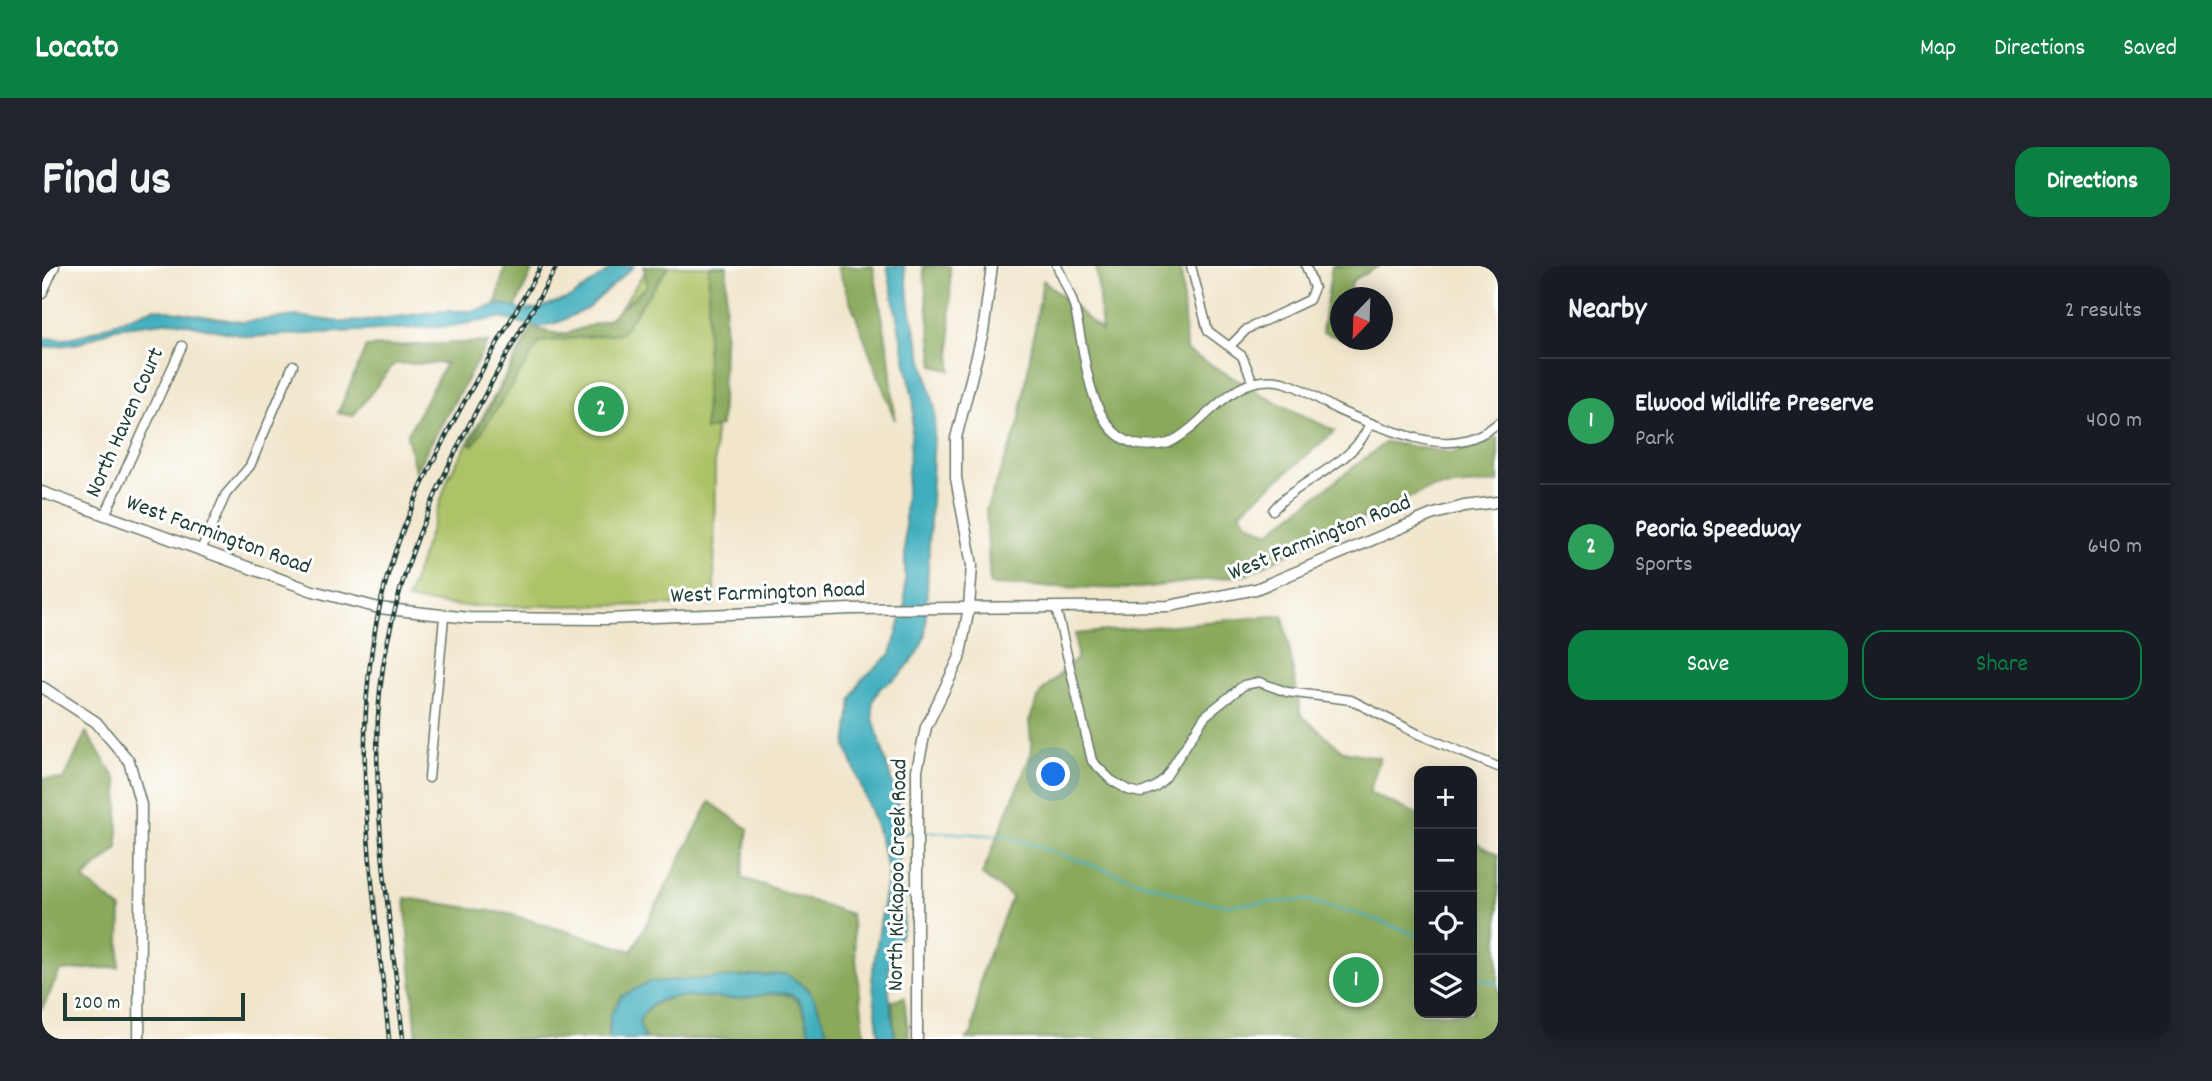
<!DOCTYPE html>
<html lang="en">
<head>
<meta charset="utf-8">
<style>
  :root { --surface:#171b24; --page:#20242c; --text:#f1f3f6; --muted:#9ea1a6; --line:#363941; --accent:#0b8043 }
  body { margin:0; font-family:Dekko,sans-serif; background:var(--page); color:var(--text) }
  .controls { position:absolute; right:21px; bottom:21px; display:grid; overflow:hidden; border-radius:14px; box-shadow:0 4px 18px #0003 }
  .controls button { width:63px; height:63px; display:grid; place-items:center; padding:0; border:0; border-bottom:2px solid var(--line); background:var(--surface); color:var(--text); font:35px sans-serif }
  .compass { position:absolute; left:1288px; top:21px; width:63px; height:63px; border-radius:50%; background:var(--surface); box-shadow:0 4px 18px #0003; rotate:203deg }
  .scale { position:absolute; left:21px; bottom:18px; width:182px; box-sizing:border-box; padding-left:7px; border:4px solid #1f3d34; border-top:0; font-size:19px; line-height:24px; white-space:nowrap; color:#1f3d34; -webkit-text-stroke:5px #fff; paint-order:stroke }
  .you { position:absolute; left:1012px; top:509px; width:24px; height:24px; margin:-18px; border:5px solid #fff; border-radius:50%; background:#1a73e8; box-shadow:0 0 0 10px #1a73e833 }
  .badge { display:grid; place-items:center; width:46px; height:46px; border-radius:50%; background:var(--accent); color:#fff; font-size:23px; font-weight:700 }
  .pin { position:absolute; translate:-50% -50%; border:4px solid #fff; box-shadow:0 2px 7px #0006 }
  .list { margin:0; padding:0; list-style:none }
  h2 { display:flex; justify-content:space-between; align-items:center; height:91px; margin:0; padding:0 28px; font-size:30px }
  h2 small { font-size:23px; font-weight:400; color:var(--muted) }
  .list li { display:grid; grid-template-columns:46px 1fr auto; gap:21px; align-items:center; box-sizing:border-box; height:126px; padding:0 28px; border-top:2px solid var(--line) }
  .list b { display:block; font-size:26px; white-space:nowrap }
  .list p { margin:0; font-size:23px; white-space:nowrap; color:var(--muted) }
  .list em { font-size:23px; font-style:normal; color:var(--muted) }
  .actions { display:flex; gap:14px; padding:21px 28px }
  .actions a { flex:1; padding:16px 0; border:2px solid var(--accent); border-radius:21px; text-align:center; font-size:24px; color:var(--accent) }
  .actions .main { background:var(--accent); color:#fff }
  .icon { flex:none; width:38px; height:38px; fill:none; stroke:currentColor; stroke-width:2; stroke-linecap:round; stroke-linejoin:round }
  .map { position:relative; flex:none; width:1456px; height:773px; overflow:hidden; border-radius:21px }
  header { display:flex; align-items:center; gap:42px; box-sizing:border-box; height:98px; padding:0 35px; background:var(--accent); color:#fff }
  header strong { font-size:33px }
  nav { display:flex; gap:38px; margin-inline-start:auto; font-size:24px }
  .intro { display:flex; align-items:center; justify-content:space-between; box-sizing:border-box; height:168px; padding:0 42px }
  h1 { margin:0; font-size:49px }
  .button { padding:18px 32px; border-radius:21px; background:var(--accent); color:#fff; font-size:24px; font-weight:700 }
  main { display:flex; gap:42px; padding:0 42px }
  aside { flex:1; background:var(--surface); border-radius:21px; box-shadow:0 4px 18px #0003 }
  .map>svg:first-child { display:block }
  .green { fill:#adc367; stroke:#66804e; stroke-width:2 }
  .forest { fill:#8aa95c; stroke:#547348; stroke-width:2 }
  .water { fill:#40aebd; stroke:#307678; stroke-width:2 }
  .lines { fill:none; stroke-linecap:round; stroke-linejoin:round }
  .stream { stroke:#40aebd; stroke-width:2 }
  .minor-casing { stroke:#687869; stroke-width:11 }
  .major-casing { stroke:#687869; stroke-width:13 }
  .minor { stroke:#fff; stroke-width:8 }
  .major { stroke:#fff; stroke-width:10 }
  .rail-casing { stroke:#1f3d34; stroke-width:4.5 }
  .rail { stroke:#fff; stroke-width:2; stroke-dasharray:5; stroke-linecap:butt }
  .labels { text-anchor:middle; dominant-baseline:central; stroke-width:6; stroke-linejoin:round; paint-order:stroke }
  .street-label { font-size:23px; fill:#1f3d34; stroke:#fff }
</style>
</head>
<body>
<header>
<strong>Locato</strong>
<nav><a>Map</a><a>Directions</a><a>Saved</a></nav>
</header>
<div class="intro"><h1>Find us</h1><a class="button">Directions</a></div>
<main>
<div class="map">
<svg width="1456" height="773" viewBox="0 0 1456 773">
  <rect width="100%" height="100%" fill="#fff"/>
  <filter id="ink" filterUnits="userSpaceOnUse"><feTurbulence type="fractalNoise" baseFrequency=".0143" numOctaves="2"/><feDisplacementMap in="SourceGraphic" scale="14" xChannelSelector="R" yChannelSelector="G"/><feConvolveMatrix kernelMatrix="1 2 1 2 8 2 1 2 1" color-interpolation-filters="sRGB"/></filter>
  <filter id="wash" filterUnits="userSpaceOnUse"><feTurbulence type="fractalNoise" baseFrequency=".00686" numOctaves="4" result="noise"/><feDisplacementMap in="SourceGraphic" scale="28" xChannelSelector="R" yChannelSelector="G"/><feGaussianBlur stdDeviation="1.57" result="paint"/><feColorMatrix in="noise" values="0 0 0 0 0 0 0 0 0 0 0 0 0 0 0 0 0 1.4 0 .05"/><feComposite in="paint" operator="in"/></filter>
  <g filter="url(#wash)">
    <rect width="100%" height="100%" fill="#f1e6cc"/>
    <path class="green" d="M607 0H674L672 339 417 340 365 334 407 210 483 76 568 58Z"/>
    <g class="forest">
      <path d="M463 0H492L473 42 454 39Z"/>
      <path d="M602 0H627L579 67 498 76 431 179 428 178 490 62 520 69 565 54 605 20Z"/>
      <path d="M667 0H685L679 160 663 164Z"/>
      <path d="M795 0H831L847 89 853 154Z"/>
      <path d="M881 0H908L909 105 892 100Z"/>
      <path d="M1054 0H1139L1144 84 1233 136 1293 165 1198 246 1205 256 1226 267 1344 176 1411 187 1456 172V216L1390 222 1283 269 1204 309 1090 323 948 319 944 244 977 157 1001 14 1060 65Z"/>
      <path d="M1290 0H1337L1310 15 1307 31 1298 32V72L1280 66Z"/>
      <path d="M446 76 373 205 365 169 404 97 352 98 311 150 296 147 324 81Z"/>
      <path d="M1241 349 1259 449 1301 485 1338 492 1327 527 1377 549V747H1430V575L1456 589V773H924L930 767 940 705 970 631 940 609 990 485 987 455 999 426 1035 392 1033 368Z"/>
      <path d="M44 466 76 516V582L41 613 79 643 77 701 18 705 0 743V512L22 514Z"/>
      <path d="M668 536 706 563 700 612 809 648 823 773H788L765 721 743 708 607 716 580 731 568 750 567 773H375L363 632 467 648 590 685Z"/>
      <path d="M734 727C761 729 765 748 768 773H603L597 757C612 713 697 735 734 727Z"/>
      <path d="M862 731 867 773H853L850 735Z"/>
    </g>
    <g class="water">
      <path d="M573 0H592L546 42 517 56 497 61 458 52 410 60 207 71 131 55 73 62 38 77 0 82V72L23 73 47 67 112 42 199 56 255 50 299 56 321 55 402 45H432L459 38 481 44 494 43 530 31Z"/>
      <path d="M845 0H862L869 46 893 143 883 370 875 388 858 409 838 422 831 435V452L857 541 854 568 862 648 861 661 847 701V727L853 773H837L830 711 846 605 835 563 804 480 810 433 819 414 849 388 863 339V241L872 138Z"/>
      <path d="M744 708C779 730 773 738 788 773H768C767 761 762 734 750 729 734 723 711 732 695 733 664 734 610 717 597 757L603 773H567L568 750 580 730 607 716Z"/>
    </g>
    <g class="lines">
      <g class="stream">
        <path d="M878 565 964 570 1156 635 1184 639 1264 634 1330 652 1377 670"/>
        <path d="M854 568 872 566"/>
        <path d="M1430 710 1456 718"/>
      </g>
    </g>
  </g>
  <g filter="url(#ink)">
    <g class="lines">
      <defs>
        <g id="minor">
          <path d="M1015 0C1021 13 1028 26 1032 40 1046 91 1044 198 1127 177 1160 161 1183 119 1220 115 1248 111 1271 131 1294 143 1310 151 1328 157 1345 163 1384 176 1420 187 1456 157"/>
          <path d="M1149 0 1166 65 1200 90 1211 116"/>
          <path d="M0 28 13 0"/>
          <path d="M1188 80 1205 63 1267 34 1272 22 1264 0"/>
          <path d="M1231 244C1259 211 1312 200 1328 157"/>
          <path d="M63 249 140 80"/>
          <path d="M159 284 184 228 208 200 251 99"/>
          <path d="M1014 342 1050 495 1069 514 1086 524 1099 527 1113 521 1123 512 1163 450 1202 419 1217 416 1245 426 1309 434 1376 468 1456 501"/>
          <path d="M387 512 402 351"/>
        </g>
        <g id="major">
          <path d="M0 226 271 325 337 342 427 352 565 353 810 343 1127 340 1214 323 1389 249 1422 240 1456 236"/>
          <path d="M0 421 54 456 87 495 99 539 97 773"/>
          <path d="M875 773V504L884 461 917 393 927 342 930 299 914 212V172L941 66 950 0"/>
        </g>
      </defs>
      <use href="#minor" class="minor-casing"/>
      <use href="#major" class="major-casing"/>
      <use href="#minor" class="minor"/>
      <use href="#major" class="major"/>
      <defs>
        <g id="rail">
          <path d="M347 773C331 611 299 447 352 289 386 187 448 94 499 0"/>
          <path d="M361 773C350 666 331 557 336 450 345 283 436 142 515 0"/>
        </g>
      </defs>
      <use href="#rail" class="rail-casing"/>
      <use href="#rail" class="rail"/>
    </g>
  </g>
  <g class="labels">
    <g class="street-label">
      <text transform="translate(84 157) rotate(-66)">North Haven Court</text>
      <text transform="translate(176 270) rotate(20)">West Farmington Road</text>
      <text transform="translate(1278 273) rotate(-22)">West Farmington Road</text>
      <text transform="translate(726 328) rotate(-2)">West Farmington Road</text>
      <text transform="translate(857 609) rotate(-89)">North Kickapoo Creek Road</text>
    </g>
  </g>
</svg>
<div class="controls">
<button>+</button>
<button>−</button>
<button><svg class="icon" aria-label="locate" viewBox="0 0 24 24"><circle cx="12" cy="12" r="6"/><path d="M12 2v4M12 18v4M2 12h4M18 12h4"/></svg></button>
<button><svg class="icon" aria-label="layers" viewBox="0 0 24 24"><path d="M12 4l9 5-9 5-9-5zM3 14l9 5 9-5"/></svg></button>
</div>
<svg class="compass" viewBox="-18 -18 36 36"><path d="M0-13l5 13h-10z" fill="#e53935"/><path d="M0 13l5-13h-10z" fill="#9ea1a6"/></svg>
<div class="scale">200 m</div>
<div class="you"></div>
<div class="pin badge" style="left:1314px;top:714px;background:#2e9e5b">1</div>
<div class="pin badge" style="left:559px;top:143px;background:#2e9e5b">2</div>
</div>
<aside>
<h2>Nearby<small>2 results</small></h2>
<ul class="list">
<li><span class="badge" style="background:#2e9e5b">1</span><div><b>Elwood Wildlife Preserve</b><p>Park</p></div><em>400 m</em></li>
<li><span class="badge" style="background:#2e9e5b">2</span><div><b>Peoria Speedway</b><p>Sports</p></div><em>640 m</em></li>
</ul>
<div class="actions"><a class="main">Save</a><a>Share</a></div>
</aside>
</main>
</body>
</html>
